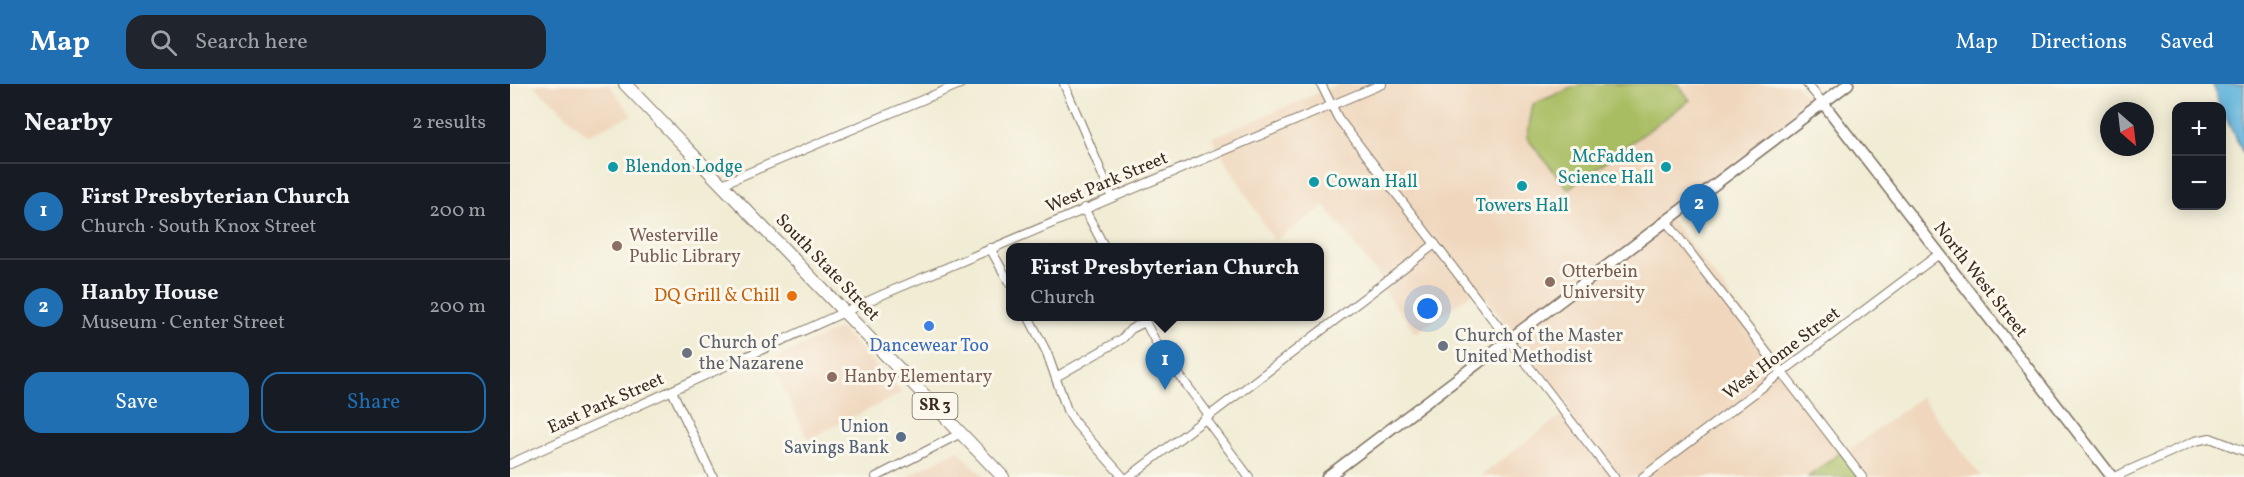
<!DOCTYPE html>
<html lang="en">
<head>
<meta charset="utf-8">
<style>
  :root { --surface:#171b24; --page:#20242c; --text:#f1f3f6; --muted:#9ea1a6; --line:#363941; --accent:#1f6fb2 }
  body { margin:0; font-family:Vollkorn,serif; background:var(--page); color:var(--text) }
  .controls { position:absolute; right:18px; top:18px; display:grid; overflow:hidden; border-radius:12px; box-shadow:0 3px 15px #0003 }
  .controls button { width:54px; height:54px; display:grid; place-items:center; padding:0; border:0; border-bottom:2px solid var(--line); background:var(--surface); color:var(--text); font:30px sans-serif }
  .compass { position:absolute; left:1590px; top:18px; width:54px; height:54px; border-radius:50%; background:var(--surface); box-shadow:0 3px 15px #0003; rotate:152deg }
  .you { position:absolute; left:918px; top:225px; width:21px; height:21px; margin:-15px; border:4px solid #fff; border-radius:50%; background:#1a73e8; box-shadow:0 0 0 9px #1a73e833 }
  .badge { display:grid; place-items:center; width:39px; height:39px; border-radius:50%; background:var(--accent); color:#fff; font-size:20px; font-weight:700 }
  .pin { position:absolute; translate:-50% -50px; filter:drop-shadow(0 2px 3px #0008) }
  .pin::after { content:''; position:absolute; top:32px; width:21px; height:18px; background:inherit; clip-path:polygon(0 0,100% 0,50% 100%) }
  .popup { position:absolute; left:496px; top:159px; width:318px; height:78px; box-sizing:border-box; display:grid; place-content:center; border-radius:12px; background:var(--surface); filter:drop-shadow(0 2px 4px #0005); font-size:20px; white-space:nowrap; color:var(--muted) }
  .popup b { font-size:22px; color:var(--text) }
  .popup::after { content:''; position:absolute; left:50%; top:100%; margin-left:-12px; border:12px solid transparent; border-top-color:var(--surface) }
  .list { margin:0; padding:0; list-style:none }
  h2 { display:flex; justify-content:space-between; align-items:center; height:78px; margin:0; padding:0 24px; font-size:26px }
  h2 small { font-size:20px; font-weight:400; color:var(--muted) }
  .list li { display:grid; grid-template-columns:39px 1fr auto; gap:18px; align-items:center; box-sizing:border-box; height:96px; padding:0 24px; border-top:2px solid var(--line) }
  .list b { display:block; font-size:22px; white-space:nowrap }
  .list p { margin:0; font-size:20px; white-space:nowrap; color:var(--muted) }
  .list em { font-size:20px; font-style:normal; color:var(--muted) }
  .actions { display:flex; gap:12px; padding:18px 24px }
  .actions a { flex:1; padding:14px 0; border:2px solid var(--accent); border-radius:18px; text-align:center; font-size:21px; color:var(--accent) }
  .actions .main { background:var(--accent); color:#fff }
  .icon { flex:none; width:33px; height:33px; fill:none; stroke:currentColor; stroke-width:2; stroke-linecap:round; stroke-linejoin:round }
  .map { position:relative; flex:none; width:1734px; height:393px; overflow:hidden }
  header { display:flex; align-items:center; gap:36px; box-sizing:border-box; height:84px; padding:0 30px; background:var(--accent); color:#fff }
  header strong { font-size:28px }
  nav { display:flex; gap:33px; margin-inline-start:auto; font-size:21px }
  .search { width:420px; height:54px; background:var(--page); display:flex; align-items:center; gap:15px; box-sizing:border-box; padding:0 21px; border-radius:18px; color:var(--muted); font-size:22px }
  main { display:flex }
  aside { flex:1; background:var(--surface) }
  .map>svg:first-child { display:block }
  .built { fill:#efd6bc }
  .green { fill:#a8bd62; stroke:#727440; stroke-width:1.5 }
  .water { fill:#60b3dc; stroke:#4e6e7d; stroke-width:1.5 }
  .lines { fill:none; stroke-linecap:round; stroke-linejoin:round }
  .street-casing { stroke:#7b6e5e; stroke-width:10 }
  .secondary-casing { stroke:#7b6e5e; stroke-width:13 }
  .primary-casing { stroke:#7b6e5e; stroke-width:14 }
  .street { stroke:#fff; stroke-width:8 }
  .secondary { stroke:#fff; stroke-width:10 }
  .primary { stroke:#fff; stroke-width:12 }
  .culture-dot { fill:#0f9aa8; stroke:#fbf7ec; stroke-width:2 }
  .education-dot { fill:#8d6e63; stroke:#fbf7ec; stroke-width:2 }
  .food-dot { fill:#e8710a; stroke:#fbf7ec; stroke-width:2 }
  .shop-dot { fill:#3f7fe0; stroke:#fbf7ec; stroke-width:2 }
  .worship-dot { fill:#6b7280; stroke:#fbf7ec; stroke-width:2 }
  .service-dot { fill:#5c6f8a; stroke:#fbf7ec; stroke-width:2 }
  .labels { text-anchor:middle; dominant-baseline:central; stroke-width:6; stroke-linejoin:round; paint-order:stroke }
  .shield { fill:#fbf7ec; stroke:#75685c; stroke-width:1.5 }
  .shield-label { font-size:16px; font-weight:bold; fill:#3b2a1e }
  .culture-label { font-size:18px; fill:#0d838f; stroke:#fbf7ec; text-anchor:start }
  .street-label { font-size:18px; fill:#3b2a1e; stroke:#fbf7ec }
  .education-label { font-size:18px; fill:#785e54; stroke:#fbf7ec; text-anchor:start }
  .food-label { font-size:18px; fill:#c56008; stroke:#fbf7ec; text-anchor:end }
  .worship-label { font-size:18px; fill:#5b616d; stroke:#fbf7ec; text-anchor:start }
  .shop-label { font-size:18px; fill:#366cbe; stroke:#fbf7ec }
  .service-label { font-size:18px; fill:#4e5e75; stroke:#fbf7ec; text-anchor:end }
</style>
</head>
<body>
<header>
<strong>Map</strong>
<div class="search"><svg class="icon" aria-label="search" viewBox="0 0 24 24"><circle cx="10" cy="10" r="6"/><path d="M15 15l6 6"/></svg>Search here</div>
<nav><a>Map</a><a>Directions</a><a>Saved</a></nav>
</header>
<main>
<aside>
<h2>Nearby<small>2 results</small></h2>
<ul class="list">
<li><span class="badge">1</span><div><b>First Presbyterian Church</b><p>Church · South Knox Street</p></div><em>200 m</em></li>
<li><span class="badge">2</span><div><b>Hanby House</b><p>Museum · Center Street</p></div><em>200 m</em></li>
</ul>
<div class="actions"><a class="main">Save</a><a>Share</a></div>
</aside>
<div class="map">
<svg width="1734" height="393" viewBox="0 0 1734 393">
  <rect width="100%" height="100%" fill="#fbf7ec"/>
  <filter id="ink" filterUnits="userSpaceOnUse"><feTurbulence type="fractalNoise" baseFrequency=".0167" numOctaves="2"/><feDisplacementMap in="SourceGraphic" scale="12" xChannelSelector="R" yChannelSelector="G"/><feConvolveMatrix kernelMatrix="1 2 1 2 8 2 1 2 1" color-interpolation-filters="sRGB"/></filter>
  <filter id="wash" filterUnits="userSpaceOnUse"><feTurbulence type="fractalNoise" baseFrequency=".008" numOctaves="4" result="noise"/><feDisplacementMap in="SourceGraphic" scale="24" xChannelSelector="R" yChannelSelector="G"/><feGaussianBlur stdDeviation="1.35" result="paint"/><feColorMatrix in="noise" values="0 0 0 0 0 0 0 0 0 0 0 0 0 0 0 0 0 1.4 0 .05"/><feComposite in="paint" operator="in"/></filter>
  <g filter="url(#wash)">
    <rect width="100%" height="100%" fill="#f1ecd4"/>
    <g class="built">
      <path d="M23 0H98L122 31 77 51Z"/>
      <path d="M830 0H1071L1023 20 1179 16 1168 0H1285L1302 20 1158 131 1338 367 1411 313 1471 393H969L1061 324 969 205 906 249 874 207 868 191 815 122 764 157 702 54Z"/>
      <path d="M330 244 392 309 298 355 260 277Z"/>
      <path d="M448 366 474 393H396Z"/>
    </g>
    <g class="green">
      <path d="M1071 0H1168L1180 16 1058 105 1017 54 1023 20Z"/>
      <path d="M1331 368 1350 393H1298Z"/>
    </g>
    <path class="water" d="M1703 0H1734V71L1708 18Z"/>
  </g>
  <g filter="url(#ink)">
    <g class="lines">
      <defs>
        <g id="street">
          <path d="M554 0 602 113"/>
          <path d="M811 0 828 34 1104 393"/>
          <path d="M1297 0 1313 19"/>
          <path d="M212 100 450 0"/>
          <path d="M574 124 595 164"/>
          <path d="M1156 137 1352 393"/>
          <path d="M480 164 500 200"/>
          <path d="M518 232 537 269 557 326 566 340 613 393"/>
          <path d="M632 232 649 264 699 331"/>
          <path d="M546 293 612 255 621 245 635 238"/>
          <path d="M162 307 203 393"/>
          <path d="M695 334 739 393"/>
          <path d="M0 380 374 210 872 0"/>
          <path d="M366 393 451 349"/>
          <path d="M619 393 925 160"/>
          <path d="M1133 393 1429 170"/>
          <path d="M1604 393 1685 357 1700 354 1734 367"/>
        </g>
        <g id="secondary">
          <path d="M1313 19 1602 393"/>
          <path d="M817 393 1338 0"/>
        </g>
        <path id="primary" d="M115 0 493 393"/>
      </defs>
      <use href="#street" class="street-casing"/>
      <use href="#secondary" class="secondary-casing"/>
      <use href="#primary" class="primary-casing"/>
      <use href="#street" class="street"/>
      <use href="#secondary" class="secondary"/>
      <use href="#primary" class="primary"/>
    </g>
  </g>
  <g class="culture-dot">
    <circle cx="103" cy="83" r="6"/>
    <circle cx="1156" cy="83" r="6"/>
    <circle cx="804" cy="98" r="6"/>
    <circle cx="1012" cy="102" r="6"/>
  </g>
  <g class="education-dot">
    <circle cx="107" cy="162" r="6"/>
    <circle cx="1040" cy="198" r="6"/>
    <circle cx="322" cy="293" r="6"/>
  </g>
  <circle class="food-dot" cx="282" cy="212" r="6"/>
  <circle class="shop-dot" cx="419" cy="242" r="6"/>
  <g class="worship-dot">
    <circle cx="933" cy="262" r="6"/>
    <circle cx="177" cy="269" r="6"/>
  </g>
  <circle class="service-dot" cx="391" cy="353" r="6"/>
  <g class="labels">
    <rect class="shield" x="402.5" y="309" width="45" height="26" rx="4.5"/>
    <g class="shield-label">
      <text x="425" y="322">SR 3</text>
    </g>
    <g class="culture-label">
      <text x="1144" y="73" text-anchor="end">McFadden<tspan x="1144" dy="21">Science Hall</tspan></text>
      <text x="115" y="83">Blendon Lodge</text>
      <text x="816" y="98">Cowan Hall</text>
      <text x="1012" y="122" text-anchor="middle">Towers Hall</text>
    </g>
    <g class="street-label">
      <text transform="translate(597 99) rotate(-23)">West Park Street</text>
      <text transform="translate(317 184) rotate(46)">South State Street</text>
      <text transform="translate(1470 196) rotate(52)">North West Street</text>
      <text transform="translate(1272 270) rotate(-37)">West Home Street</text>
      <text transform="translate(96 320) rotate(-24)">East Park Street</text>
    </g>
    <g class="education-label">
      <text x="119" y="152">Westerville<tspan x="119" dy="21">Public Library</tspan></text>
      <text x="1052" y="188">Otterbein<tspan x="1052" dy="21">University</tspan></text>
      <text x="334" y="293">Hanby Elementary</text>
    </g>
    <g class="food-label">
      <text x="270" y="212">DQ Grill &amp; Chill</text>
    </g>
    <g class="worship-label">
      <text x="945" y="252">Church of the Master<tspan x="945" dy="21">United Methodist</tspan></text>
      <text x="189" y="259">Church of<tspan x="189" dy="21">the Nazarene</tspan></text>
    </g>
    <g class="shop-label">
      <text x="419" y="262">Dancewear Too</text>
    </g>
    <g class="service-label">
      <text x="379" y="343">Union<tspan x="379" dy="21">Savings Bank</tspan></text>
    </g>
  </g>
</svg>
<div class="controls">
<button>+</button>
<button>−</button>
</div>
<svg class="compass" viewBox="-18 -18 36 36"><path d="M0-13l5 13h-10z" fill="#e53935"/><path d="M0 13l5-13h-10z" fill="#9ea1a6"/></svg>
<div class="you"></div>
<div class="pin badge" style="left:655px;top:306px">1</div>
<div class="popup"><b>First Presbyterian Church</b>Church</div>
<div class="pin badge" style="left:1189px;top:150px">2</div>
</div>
</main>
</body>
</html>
